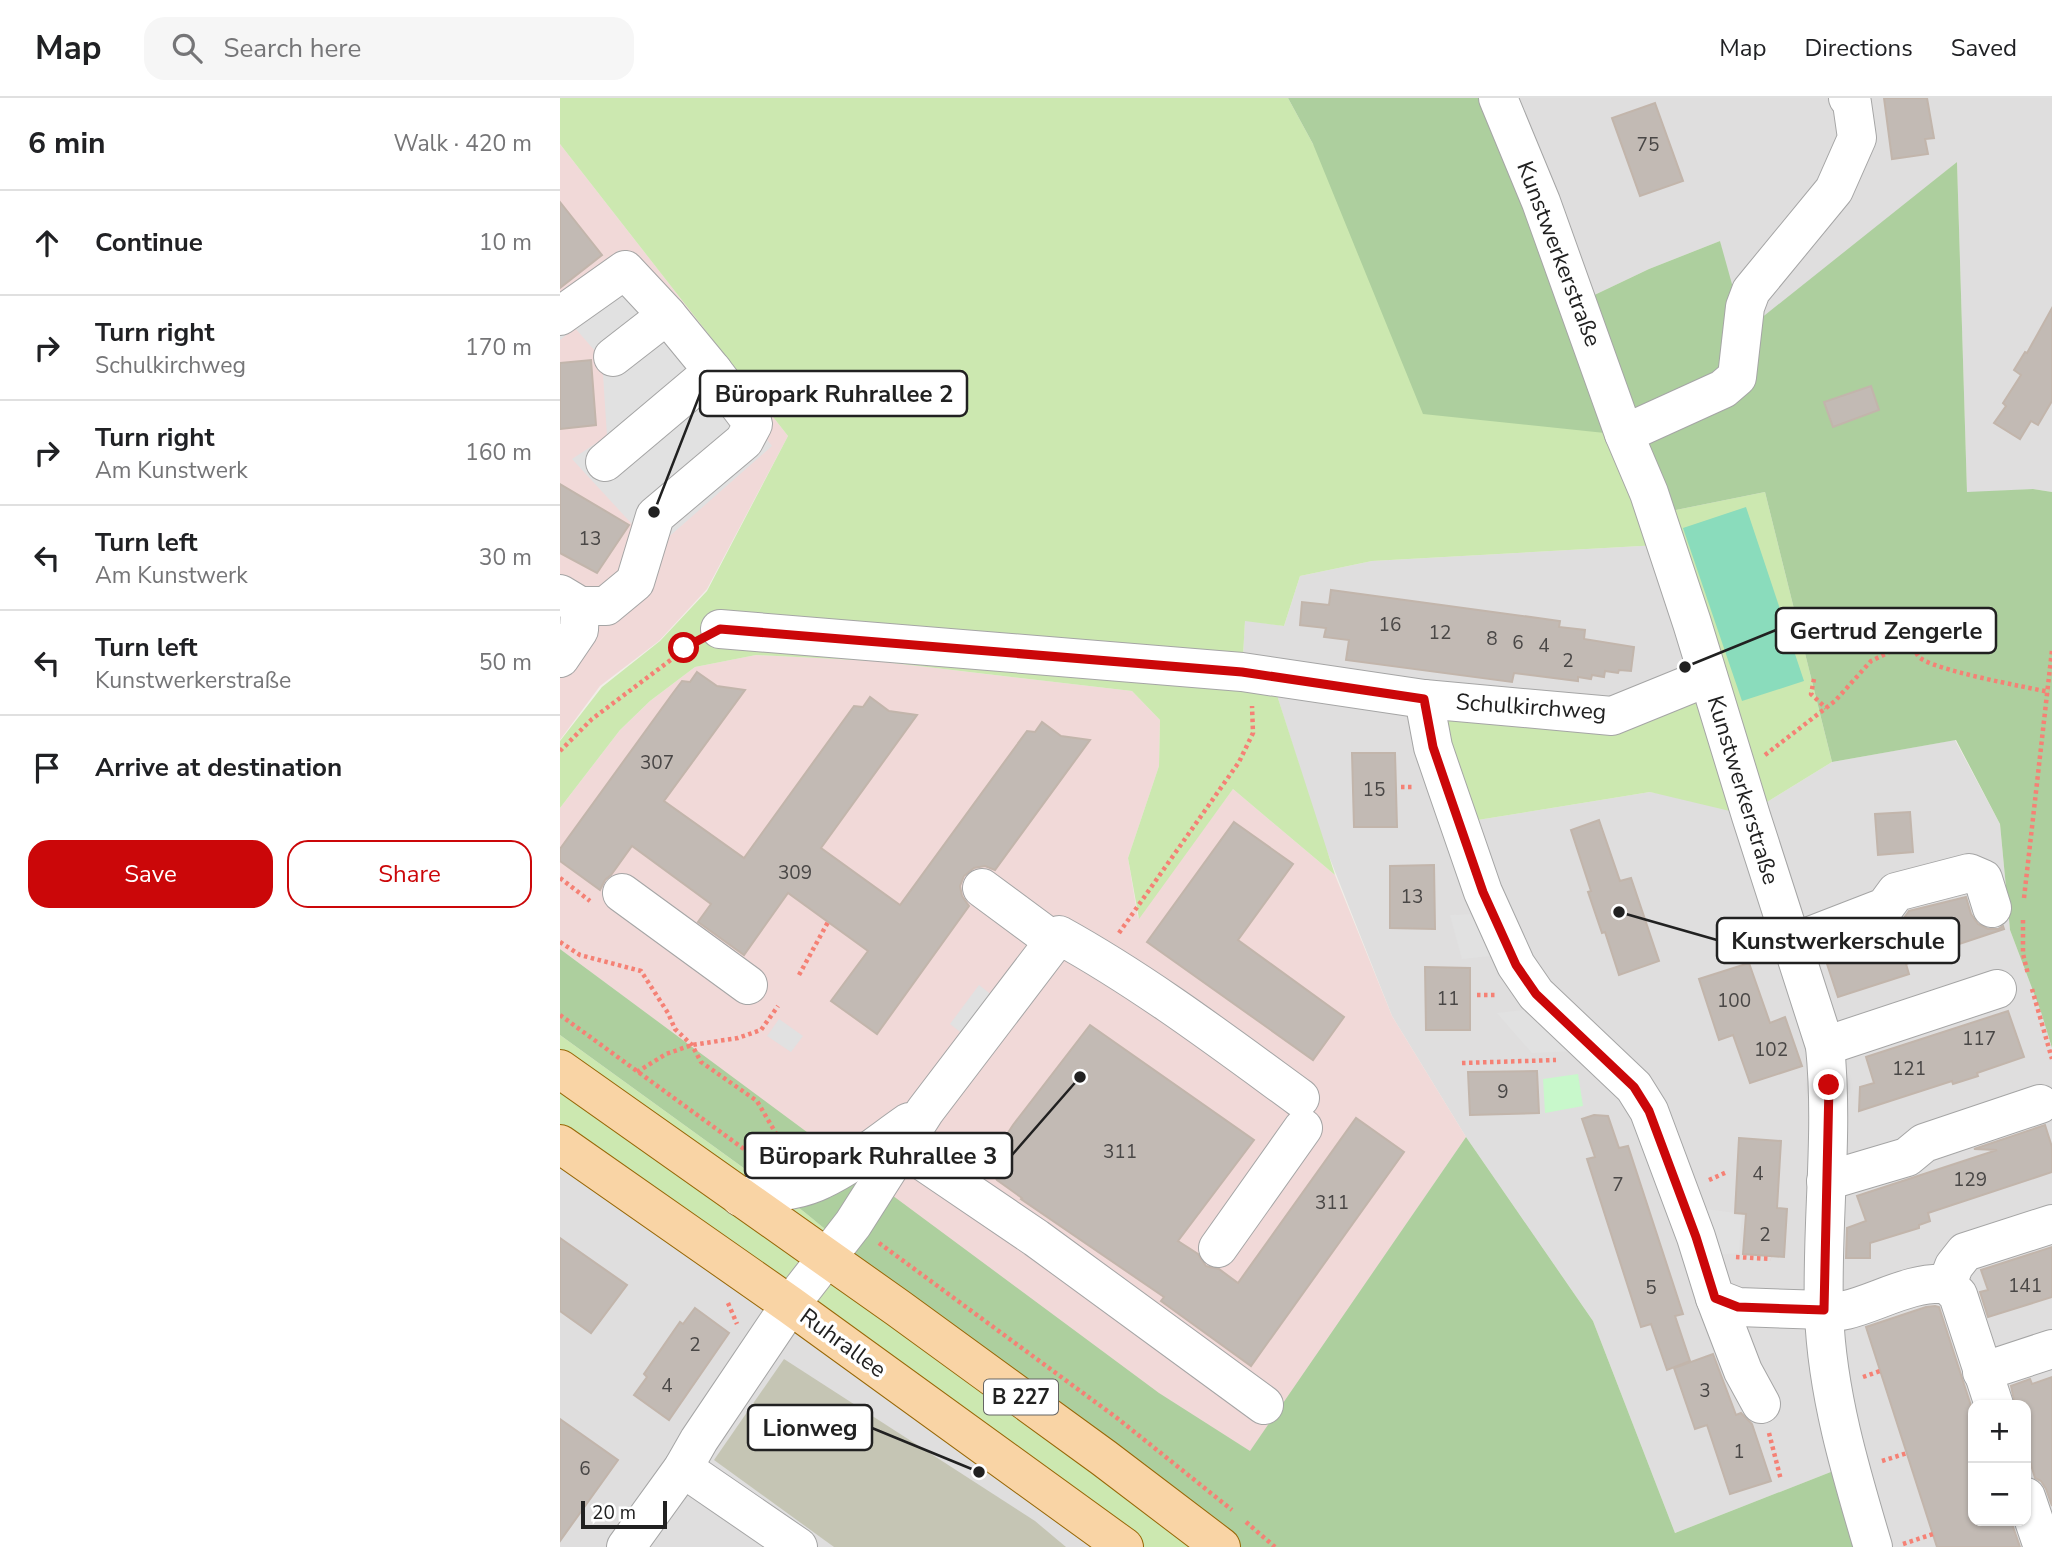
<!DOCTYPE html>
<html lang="en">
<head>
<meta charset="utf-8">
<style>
  :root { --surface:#fff; --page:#f6f6f6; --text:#202124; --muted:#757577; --line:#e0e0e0; --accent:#cb0709 }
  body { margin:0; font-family:"Nunito Sans",sans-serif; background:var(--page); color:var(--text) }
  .controls { position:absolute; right:21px; bottom:21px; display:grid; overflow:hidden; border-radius:14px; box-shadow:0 2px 5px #0004 }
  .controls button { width:63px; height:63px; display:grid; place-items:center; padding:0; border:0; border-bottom:2px solid var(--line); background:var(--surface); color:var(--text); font:35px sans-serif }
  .scale { position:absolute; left:21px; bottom:18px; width:86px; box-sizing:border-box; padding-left:7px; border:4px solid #212121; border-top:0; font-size:19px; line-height:24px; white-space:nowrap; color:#212121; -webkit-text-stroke:5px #fff; paint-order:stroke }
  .stop { position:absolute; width:21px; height:21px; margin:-16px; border:5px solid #cb0709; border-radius:50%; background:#fff }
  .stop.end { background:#cb0709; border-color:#fff; box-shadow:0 2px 7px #0008 }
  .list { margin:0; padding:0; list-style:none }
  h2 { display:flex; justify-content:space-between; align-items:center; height:91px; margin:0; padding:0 28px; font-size:30px }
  h2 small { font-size:23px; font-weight:400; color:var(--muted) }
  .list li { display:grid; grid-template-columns:46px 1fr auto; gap:21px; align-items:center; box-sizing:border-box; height:105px; padding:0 28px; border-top:2px solid var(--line) }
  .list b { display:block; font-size:26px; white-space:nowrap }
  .list p { margin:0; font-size:23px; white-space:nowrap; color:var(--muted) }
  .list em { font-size:23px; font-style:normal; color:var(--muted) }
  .actions { display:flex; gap:14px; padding:21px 28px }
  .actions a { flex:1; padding:16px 0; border:2px solid var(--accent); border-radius:21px; text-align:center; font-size:24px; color:var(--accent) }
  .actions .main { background:var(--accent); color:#fff }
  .icon { flex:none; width:38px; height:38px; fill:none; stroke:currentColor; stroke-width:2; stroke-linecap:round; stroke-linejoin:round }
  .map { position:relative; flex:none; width:1492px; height:1449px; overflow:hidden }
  header { display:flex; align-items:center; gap:42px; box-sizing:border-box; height:98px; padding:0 35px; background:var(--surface); border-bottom:2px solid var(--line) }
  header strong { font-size:33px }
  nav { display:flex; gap:38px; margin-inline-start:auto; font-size:24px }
  .search { width:490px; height:63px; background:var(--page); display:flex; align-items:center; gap:18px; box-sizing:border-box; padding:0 24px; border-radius:21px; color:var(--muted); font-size:26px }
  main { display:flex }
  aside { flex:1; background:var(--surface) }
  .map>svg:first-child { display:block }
  .residential { fill:#dfdede; fill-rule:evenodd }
  .commercial { fill:#f1d9d8 }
  .construction { fill:#c5c5b4 }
  .grass { fill:#cce8b0 }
  .forest { fill:#adcf9e }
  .park { fill:#c8f8cb }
  .pitch { fill:#8adcbc }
  .parking { fill:#e1e1e1 }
  .building { fill:#c2bab4; stroke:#c2b5ab; stroke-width:2 }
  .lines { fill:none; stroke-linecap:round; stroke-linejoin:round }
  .minor-casing { stroke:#a5a5a5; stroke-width:40 }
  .major-casing { stroke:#986706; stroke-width:40 }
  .path { stroke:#f58175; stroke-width:4.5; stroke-dasharray:3.5 3.5; stroke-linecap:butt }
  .minor { stroke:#fff; stroke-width:38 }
  .major { stroke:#f9d4a5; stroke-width:38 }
  .route { stroke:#cb0709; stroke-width:9 }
  .labels { text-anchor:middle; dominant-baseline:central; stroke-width:7; stroke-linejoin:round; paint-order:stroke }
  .number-label { font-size:19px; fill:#494746 }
  .shield { fill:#fff; stroke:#646464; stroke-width:2 }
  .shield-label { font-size:21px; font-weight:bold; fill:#212121 }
  .street-label { font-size:23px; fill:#212121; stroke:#fff }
  .leader { fill:none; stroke:#212121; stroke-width:2.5 }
  .callout-dot { fill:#212121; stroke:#fff; stroke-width:2.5 }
  .callout { fill:#fff; stroke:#212121; stroke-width:2.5 }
  .callout-label { font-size:24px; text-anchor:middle; font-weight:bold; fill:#212121 }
</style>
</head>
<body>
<header>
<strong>Map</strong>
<div class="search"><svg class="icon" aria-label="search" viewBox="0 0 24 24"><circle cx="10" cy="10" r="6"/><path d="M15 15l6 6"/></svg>Search here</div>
<nav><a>Map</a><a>Directions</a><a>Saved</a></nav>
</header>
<main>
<aside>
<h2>6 min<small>Walk · 420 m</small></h2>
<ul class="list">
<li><svg class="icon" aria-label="ahead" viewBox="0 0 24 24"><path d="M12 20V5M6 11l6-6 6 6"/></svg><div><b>Continue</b></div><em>10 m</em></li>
<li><svg class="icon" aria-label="right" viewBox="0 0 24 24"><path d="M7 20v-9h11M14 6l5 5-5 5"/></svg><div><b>Turn right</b><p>Schulkirchweg</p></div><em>170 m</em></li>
<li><svg class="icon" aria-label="right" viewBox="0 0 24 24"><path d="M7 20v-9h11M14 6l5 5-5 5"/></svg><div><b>Turn right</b><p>Am Kunstwerk</p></div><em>160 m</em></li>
<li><svg class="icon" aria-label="left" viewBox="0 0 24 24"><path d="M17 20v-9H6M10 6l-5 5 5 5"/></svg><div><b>Turn left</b><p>Am Kunstwerk</p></div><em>30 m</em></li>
<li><svg class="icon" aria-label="left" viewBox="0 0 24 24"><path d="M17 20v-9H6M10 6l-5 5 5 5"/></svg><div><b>Turn left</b><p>Kunstwerkerstraße</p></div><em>50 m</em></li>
<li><svg class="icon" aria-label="arrive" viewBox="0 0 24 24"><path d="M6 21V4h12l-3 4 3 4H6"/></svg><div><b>Arrive at destination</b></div></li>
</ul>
<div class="actions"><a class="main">Save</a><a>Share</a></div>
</aside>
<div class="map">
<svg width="1492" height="1449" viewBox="0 0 1492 1449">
  <rect width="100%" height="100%" fill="#f1eee8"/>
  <g class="residential">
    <path d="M945 0H1492V394L1473 391 1407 395 1397 64 1200 228 1180 232 1160 143 1089 171 1026 201Z"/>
    <path d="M1099 447 1145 585 899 725 1090 694 1194 712 1272 664 1395 642 1440 726 1450 832 1481 914 1492 950V1449H1318L1286 1368 1115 1435 1033 1223 906 1039 832 918 763 743 715 591 683 558 685 522 724 528 740 478 812 463ZM1413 1307H1466V1423H1413Z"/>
    <path d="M0 1062 561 1449H0Z"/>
  </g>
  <g class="commercial">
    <path d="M0 46 228 338 147 491 99 543 40 588 0 642Z"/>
    <path d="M196 557 316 563 572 593 600 622 599 668 568 760 578 820 673 691 775 777 832 918 906 1039 691 1354 597 1296 0 851V710L60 632 90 603 135 569Z"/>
  </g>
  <path class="construction" d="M224 1261 475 1423 506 1449H274L154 1362Z"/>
  <g class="grass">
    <path d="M0 0H728L753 46 1059 336 1099 447 812 463 740 478 724 528 685 523 683 558 715 591 775 777 673 691 579 821 568 760 599 668 600 622 572 593 316 563 196 557 135 569 90 603 60 632 0 710V643L42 589 100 543 147 493 228 338 0 46Z"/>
    <path d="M1205 394 1272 664 1194 712 1101 415Z"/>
    <path d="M1145 585 1191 718 1090 694 899 725 864 601 1059 615Z"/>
    <path d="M0 937 243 1113 659 1449H567L0 1043Z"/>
  </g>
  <g class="forest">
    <path d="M728 0H924L1045 335 863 316 753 46Z"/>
    <path d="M1397 64 1407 394 1473 391 1492 394V950L1481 914 1450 832 1440 726 1396 642 1272 664 1205 394 1101 415 1026 201 1089 171 1160 143 1185 233Z"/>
    <path d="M0 851 599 1295 690 1353 906 1039 1033 1223 1115 1435 1286 1368 1308 1449H663L544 1359 243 1113 0 937Z"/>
  </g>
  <path class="park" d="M1018 976 1023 1008 985 1015 983 981Z"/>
  <path class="pitch" d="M1186 409 1244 583 1182 603 1123 430Z"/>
  <g class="parking">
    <path d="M59 152 212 348 95 451 12 361 47 338 42 261 15 230 0 242V201Z"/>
    <path d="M919 816 931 858 902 861 890 817Z"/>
    <path d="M419 887 433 898 404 937 390 926Z"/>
    <path d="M973 911 1015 953 972 955 937 915Z"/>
    <path d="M219 921 243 938 231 954 207 938Z"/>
    <path d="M1139 1110 1182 1116 1179 1155 1155 1157Z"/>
  </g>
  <g class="building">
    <path d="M1324 0H1367L1374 40 1365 41 1368 56 1332 61Z"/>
    <path d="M1095 5 1123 83 1080 98 1052 20Z"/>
    <path d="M0 104 42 157 0 190Z"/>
    <path d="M1492 210V303L1478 327 1471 323 1460 341 1434 325 1446 308 1443 305 1461 277 1454 272 1465 254 1467 255Z"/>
    <path d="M31 262 36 327 0 331V265Z"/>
    <path d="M1311 288 1319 312 1273 329 1264 304Z"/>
    <path d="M0 386 69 427 37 475 0 455Z"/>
    <path d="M771 492 1000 523 999 529 1025 532 1024 541 1074 549 1071 573 1059 572 1058 575 1045 573 1044 579 1032 577 1031 581 1018 579V583L954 575 952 584 786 562 789 542 764 539 766 530 740 527 742 504 769 507Z"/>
    <path d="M137 574 157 588 185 592 104 703 184 760 294 608 303 609 310 599 329 613 357 617 261 750 340 807 467 633 475 634 482 624 501 638 530 642 435 772 425 768 414 770 404 778 400 788 402 798 409 808 317 936 271 903 308 853 228 795 184 857 138 824 151 806 72 748 51 777 45 782 40 792 0 763V751L113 595 122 583 130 584Z"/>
    <path d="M792 655H835L837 729H794Z"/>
    <path d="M1350 714 1353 754 1318 757 1315 716Z"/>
    <path d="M1039 722 1060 783 1071 780 1099 863 1059 877 1045 834 1042 835 1028 794 1031 793 1011 732Z"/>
    <path d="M674 724 733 766 678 842 784 919 753 962 587 844Z"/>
    <path d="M874 767 875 831 830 830V768Z"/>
    <path d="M1406 799 1411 816 1418 826 1428 831H1438L1443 828 1444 831 1357 860 1358 862 1346 866 1349 876 1278 899 1267 866 1278 863 1275 852 1346 825 1344 820 1349 813Z"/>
    <path d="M1189 865 1210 925 1225 919 1242 968 1190 985 1173 937 1159 942 1139 881Z"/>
    <path d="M865 869 910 870V932H866Z"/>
    <path d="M1448 913 1464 959 1417 975 1418 978 1393 986 1392 983 1299 1013 1300 989 1314 985 1306 959Z"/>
    <path d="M530 927 694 1042 618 1143 638 1156 646 1168 659 1171 678 1185 796 1020 844 1054 691 1268 601 1203 604 1199 461 1101 462 1100 437 1082 433 1075 430 1068 433 1058 453 1027Z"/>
    <path d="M977 973 979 1015 910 1017 908 974Z"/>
    <path d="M1034 1017 1048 1018 1059 1050 1068 1048 1123 1216 1115 1218 1130 1263 1107 1272 1091 1226 1081 1229 1027 1061 1035 1059 1022 1021Z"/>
    <path d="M1485 1027 1492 1049V1074L1368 1115 1370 1123 1359 1127V1130L1310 1145V1160H1286L1287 1130 1306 1123 1297 1098 1437 1052 1414 1051Z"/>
    <path d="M1179 1040 1221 1043 1217 1110 1227 1111 1224 1159 1183 1156 1186 1116 1175 1115Z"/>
    <path d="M0 1140 67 1187 31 1235 0 1213Z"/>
    <path d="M1492 1149V1199L1428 1219 1420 1194 1428 1192 1421 1172Z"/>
    <path d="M1375 1208 1379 1209 1413 1314V1423H1451L1460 1449H1377L1306 1229 1366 1209Z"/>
    <path d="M135 1210 169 1235 109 1322 74 1297 87 1279 84 1276 120 1224 123 1226Z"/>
    <path d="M1153 1256 1176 1317 1181 1315 1192 1326 1211 1383 1170 1396 1147 1327 1135 1331 1114 1270Z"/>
    <path d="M1492 1279V1408L1486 1391 1481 1383 1475 1380 1466 1350V1307H1455L1451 1288 1470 1281 1472 1286Z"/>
    <path d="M0 1321 58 1362 0 1443Z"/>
  </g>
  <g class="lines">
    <defs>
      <g id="minor">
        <path d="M938 0 981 104 1064 336 1089 395 1132 525 1191 718 1265 948C1274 1037 1261 1126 1264 1215 1267 1295 1290 1372 1313 1449"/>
        <path d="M0 218 65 172 107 217"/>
        <path d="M1064 336 1163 291 1177 279 1185 209 1191 193 1274 92 1297 40 1292 5 1288 0"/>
        <path d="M45 364 153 273 107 217 53 259"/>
        <path d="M0 496 20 508H46L75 484 95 418 184 343 193 326 153 273"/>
        <path d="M160 531 682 574 864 601 1052 618 1148 579"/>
        <path d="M0 560 19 532 20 508"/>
        <path d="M864 601 873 649 886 687 923 794 956 867 976 896 1074 989 1089 1013 1136 1139 1155 1200 1178 1209 1264 1212"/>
        <path d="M422 790 495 844"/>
        <path d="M62 795 188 887"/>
        <path d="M1232 845 1325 809 1336 794 1409 775 1423 781 1432 810"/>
        <path d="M1265 948 1437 891"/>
        <path d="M342 1049 476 1140 704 1307"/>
        <path d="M1266 1083 1347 1059 1364 1045 1480 1006"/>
        <path d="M180 1099C206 1095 237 1094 261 1082 293 1067 320 1044 349 1024"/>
        <path d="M658 1150 743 1030"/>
        <path d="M1387 1186 1394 1168 1405 1154 1492 1126"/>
        <path d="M1155 1200 1183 1273 1201 1306"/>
        <path d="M1264 1215C1271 1214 1279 1214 1286 1212 1319 1204 1351 1183 1387 1186L1398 1197 1434 1307"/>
        <path d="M1422 1274 1492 1251"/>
        <path d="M123 1370 238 1449"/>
        <path d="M1466 1399 1483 1449"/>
        <path d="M66 1449 123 1370 139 1342 230 1207 293 1126 365 1013 499 837C584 884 662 943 740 1000"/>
      </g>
      <g id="major">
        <path d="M0 971 338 1210 544 1360 661 1449"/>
        <path d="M0 1046 230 1207 564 1449"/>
      </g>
    </defs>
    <use href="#minor" class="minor-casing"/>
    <use href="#major" class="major-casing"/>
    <g class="path">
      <path d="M1254 581 1251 596 1266 610"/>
      <path d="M0 653 32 621 132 546"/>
      <path d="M1205 657 1275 603 1311 563 1346 546H1350C1355 550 1355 554 1359 559 1372 572 1466 589 1489 594"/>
      <path d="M841 689H854"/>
      <path d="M0 780 30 803"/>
      <path d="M1464 800 1492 552"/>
      <path d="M1463 822V856L1468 876"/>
      <path d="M559 835 679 664 693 635 692 608"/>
      <path d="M0 844 20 857 81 873 108 915 115 931 132 947 141 964 197 1003 229 1058 227 1060"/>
      <path d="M239 877 268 824"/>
      <path d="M1472 891 1492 961"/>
      <path d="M917 897H937"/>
      <path d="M0 917 199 1062"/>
      <path d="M902 965 996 962"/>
      <path d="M77 974 106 956 132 947 178 940 201 932 218 908"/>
      <path d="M1149 1082 1167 1074"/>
      <path d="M319 1145 557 1320 672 1412"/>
      <path d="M1176 1159 1211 1161"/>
      <path d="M168 1205 177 1226"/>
      <path d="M1303 1279 1320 1273"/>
      <path d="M1209 1335 1221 1382"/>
      <path d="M1322 1363 1347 1355"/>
      <path d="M686 1424 715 1449"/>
      <path d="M1343 1446 1373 1436"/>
    </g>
    <use href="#minor" class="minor"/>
    <use href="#major" class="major"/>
  </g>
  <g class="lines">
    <path class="route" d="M124 550 160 531 682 574 864 601 873 649 886 687 923 794 956 867 976 896 1074 989 1089 1013 1136 1139 1155 1200 1178 1209 1264 1212 1269 987"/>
  </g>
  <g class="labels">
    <g class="number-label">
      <text x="1088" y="47">75</text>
      <text x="30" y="441">13</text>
      <text x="830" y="527">16</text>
      <text x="880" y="535">12</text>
      <text x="932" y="541">8</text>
      <text x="958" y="545">6</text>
      <text x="984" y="548">4</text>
      <text x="1008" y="563">2</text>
      <text x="97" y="665">307</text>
      <text x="814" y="692">15</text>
      <text x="235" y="775">309</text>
      <text x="852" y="799">13</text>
      <text x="888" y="901">11</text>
      <text x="1174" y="903">100</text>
      <text x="1419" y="941">117</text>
      <text x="1211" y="952">102</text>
      <text x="1349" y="971">121</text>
      <text x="943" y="994">9</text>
      <text x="560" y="1054">311</text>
      <text x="1198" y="1076">4</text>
      <text x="1410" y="1082">129</text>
      <text x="1058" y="1087">7</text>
      <text x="772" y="1105">311</text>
      <text x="1205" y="1137">2</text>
      <text x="1465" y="1188">141</text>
      <text x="1091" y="1190">5</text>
      <text x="135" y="1247">2</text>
      <text x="107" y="1288">4</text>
      <text x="1145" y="1293">3</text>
      <text x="1179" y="1354">1</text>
      <text x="25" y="1371">6</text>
    </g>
    <rect class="shield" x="424" y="1281.5" width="74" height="35" rx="5"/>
    <g class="shield-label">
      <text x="461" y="1299">B 227</text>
    </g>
    <g class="street-label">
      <text transform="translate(999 156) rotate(69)">Kunstwerkerstraße</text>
      <text transform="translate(971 609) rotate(4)">Schulkirchweg</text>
      <text transform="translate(1183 692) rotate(73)">Kunstwerkerstraße</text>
      <text transform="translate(283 1245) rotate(36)">Ruhrallee</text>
    </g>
  </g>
  <path class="leader" d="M94 414L140 296M1125 569L1216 532M1059 814L1157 842M520 979L452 1057M419 1374L312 1330"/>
  <g class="callout-dot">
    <circle cx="94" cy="414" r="7"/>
    <circle cx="1125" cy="569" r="7"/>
    <circle cx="1059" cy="814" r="7"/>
    <circle cx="520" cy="979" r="7"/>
    <circle cx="419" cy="1374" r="7"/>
  </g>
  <g class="callout">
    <rect x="140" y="273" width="267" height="45" rx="7"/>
    <rect x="1216" y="510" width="220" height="45" rx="7"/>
    <rect x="1157" y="820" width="242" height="45" rx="7"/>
    <rect x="185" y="1035" width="267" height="45" rx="7"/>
    <rect x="188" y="1307" width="124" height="45" rx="7"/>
  </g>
  <g class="callout-label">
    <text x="274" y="304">Büropark Ruhrallee 2</text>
    <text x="1326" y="541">Gertrud Zengerle</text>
    <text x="1278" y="851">Kunstwerkerschule</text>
    <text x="318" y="1066">Büropark Ruhrallee 3</text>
    <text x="250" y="1338">Lionweg</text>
  </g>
</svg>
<div class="controls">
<button>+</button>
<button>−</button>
</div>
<div class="scale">20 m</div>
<div class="stop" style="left:124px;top:550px"></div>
<div class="stop end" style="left:1269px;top:987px"></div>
</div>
</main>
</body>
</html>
